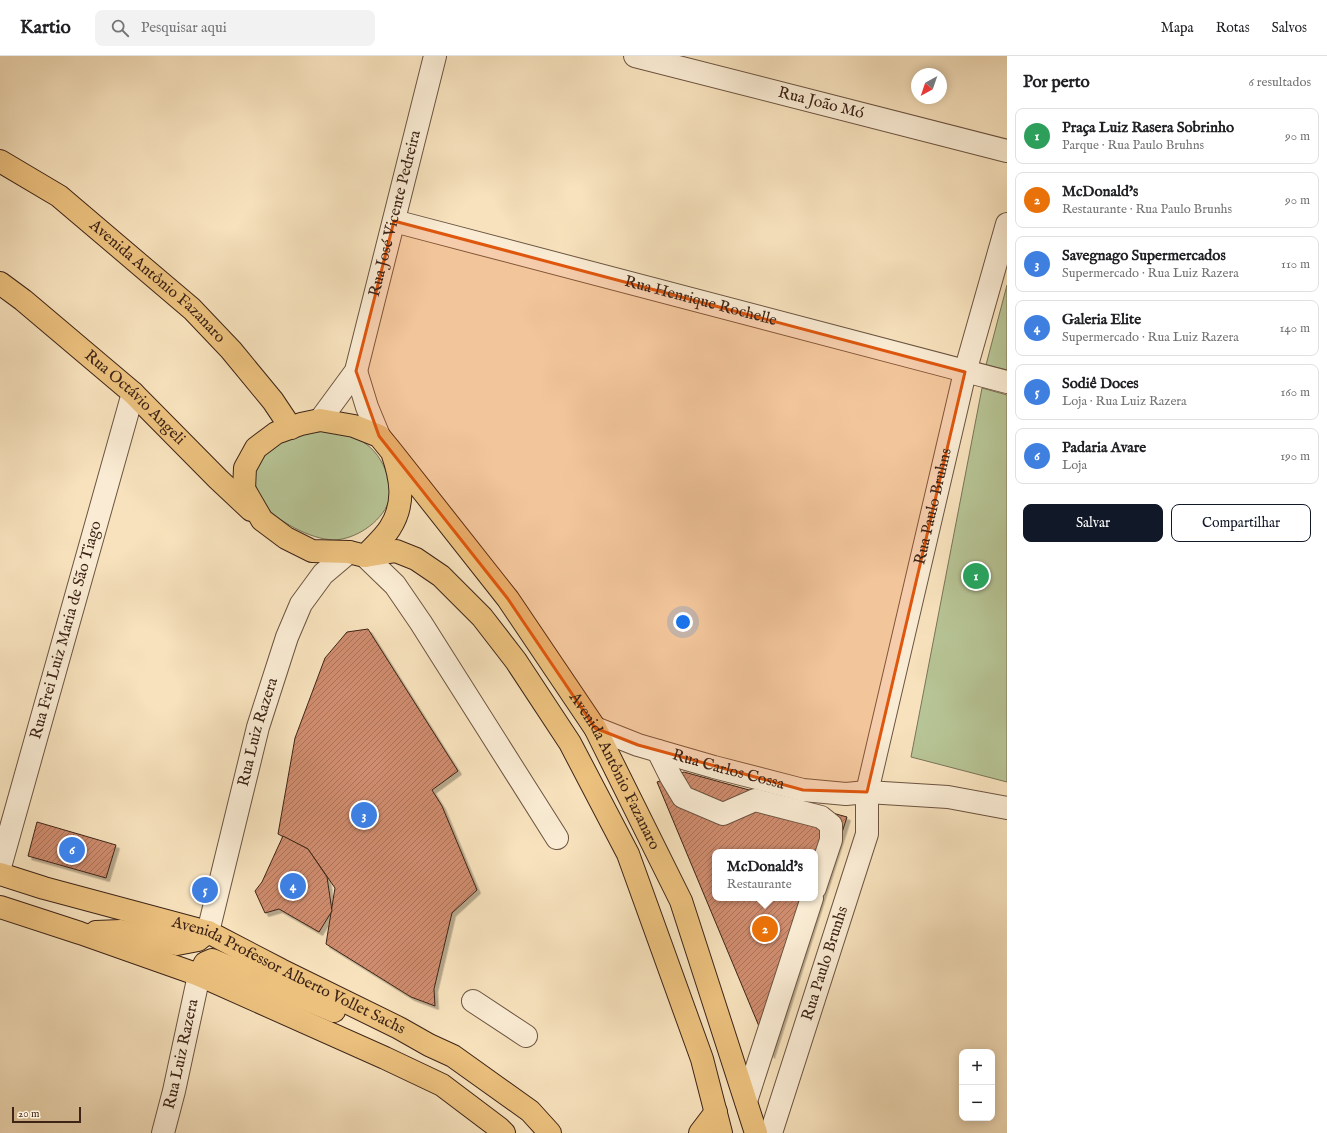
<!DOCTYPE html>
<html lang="pt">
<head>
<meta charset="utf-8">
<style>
  :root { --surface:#fff; --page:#f2f2f2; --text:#202124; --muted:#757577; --line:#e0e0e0; --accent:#111827 }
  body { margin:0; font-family:"IM FELL English",serif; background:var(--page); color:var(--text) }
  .controls { position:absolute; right:12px; bottom:12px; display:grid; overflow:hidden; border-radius:8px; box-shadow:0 2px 10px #0003 }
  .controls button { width:36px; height:36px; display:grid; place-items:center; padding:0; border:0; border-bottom:1px solid var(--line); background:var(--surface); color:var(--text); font:20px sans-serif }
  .compass { position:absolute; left:911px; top:12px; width:36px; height:36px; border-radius:50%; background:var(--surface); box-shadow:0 2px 10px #0003; rotate:220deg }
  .scale { position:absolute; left:12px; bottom:10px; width:69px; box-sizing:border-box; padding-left:4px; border:2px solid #3d2417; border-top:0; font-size:11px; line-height:14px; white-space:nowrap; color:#3d2417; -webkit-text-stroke:3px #faecd4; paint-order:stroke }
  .you { position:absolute; left:683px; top:566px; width:14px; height:14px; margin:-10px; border:3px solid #fff; border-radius:50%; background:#1a73e8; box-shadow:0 0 0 6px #1a73e833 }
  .badge { display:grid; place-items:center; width:26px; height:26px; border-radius:50%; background:var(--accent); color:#fff; font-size:13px; font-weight:700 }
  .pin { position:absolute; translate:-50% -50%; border:2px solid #fff; box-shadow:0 1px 4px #0006 }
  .popup { position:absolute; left:712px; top:793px; width:106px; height:52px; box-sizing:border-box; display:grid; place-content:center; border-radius:8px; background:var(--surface); filter:drop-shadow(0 1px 3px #0005); font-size:13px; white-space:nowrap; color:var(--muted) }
  .popup b { font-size:15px; color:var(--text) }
  .popup::after { content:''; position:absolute; left:50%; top:100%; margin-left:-8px; border:8px solid transparent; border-top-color:var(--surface) }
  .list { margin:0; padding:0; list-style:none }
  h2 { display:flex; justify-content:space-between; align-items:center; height:52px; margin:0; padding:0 16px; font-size:17px }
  h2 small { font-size:13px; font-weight:400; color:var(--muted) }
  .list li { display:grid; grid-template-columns:26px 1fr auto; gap:12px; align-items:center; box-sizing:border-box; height:56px; margin:0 8px 8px; padding:0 8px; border:1px solid var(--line); border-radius:8px }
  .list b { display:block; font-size:15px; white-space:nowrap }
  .list p { margin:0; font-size:13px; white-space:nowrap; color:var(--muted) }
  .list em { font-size:13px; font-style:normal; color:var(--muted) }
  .actions { display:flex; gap:8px; padding:12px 16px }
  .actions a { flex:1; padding:9px 0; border:1px solid var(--accent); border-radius:8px; text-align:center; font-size:14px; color:var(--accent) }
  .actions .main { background:var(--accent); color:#fff }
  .icon { flex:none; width:22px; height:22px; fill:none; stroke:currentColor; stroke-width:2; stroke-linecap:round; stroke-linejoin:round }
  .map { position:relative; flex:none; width:1007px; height:1077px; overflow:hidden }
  header { display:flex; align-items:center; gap:24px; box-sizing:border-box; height:56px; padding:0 20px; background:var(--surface); border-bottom:1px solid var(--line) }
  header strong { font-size:19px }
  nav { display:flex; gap:22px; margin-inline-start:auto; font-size:14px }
  .search { width:280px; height:36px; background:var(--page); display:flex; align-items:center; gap:10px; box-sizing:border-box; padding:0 14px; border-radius:8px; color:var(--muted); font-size:15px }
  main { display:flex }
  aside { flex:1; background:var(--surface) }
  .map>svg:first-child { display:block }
  .green { fill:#b7c495; stroke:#7a7456 }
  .building { fill:url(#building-hatch); stroke:#3d2417; fill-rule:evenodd; filter:url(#shadow) }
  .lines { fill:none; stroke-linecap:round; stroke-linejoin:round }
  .minor-casing { stroke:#6c5440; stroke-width:24 }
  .major-casing { stroke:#3d2417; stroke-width:24 }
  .minor { stroke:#faecd4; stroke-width:22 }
  .major { stroke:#ecc17e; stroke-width:22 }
  .marked { fill:#df560d; fill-opacity:0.2; stroke:#df560d; stroke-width:3; stroke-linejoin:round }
  .labels { text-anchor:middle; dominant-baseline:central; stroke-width:3.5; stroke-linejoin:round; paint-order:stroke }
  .street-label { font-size:16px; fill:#3d2417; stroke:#faecd4 }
</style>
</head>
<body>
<header>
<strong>Kartio</strong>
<div class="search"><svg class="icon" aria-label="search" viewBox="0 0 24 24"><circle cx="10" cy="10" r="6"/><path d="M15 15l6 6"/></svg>Pesquisar aqui</div>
<nav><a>Mapa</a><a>Rotas</a><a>Salvos</a></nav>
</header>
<main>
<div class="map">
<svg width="1007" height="1077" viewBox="0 0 1007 1077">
  <defs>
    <pattern id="building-hatch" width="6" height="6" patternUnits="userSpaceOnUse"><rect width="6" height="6" fill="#cf8c6e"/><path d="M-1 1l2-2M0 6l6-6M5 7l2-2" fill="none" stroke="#a97259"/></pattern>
    <filter id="shadow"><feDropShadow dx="3.5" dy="3.5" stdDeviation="0" flood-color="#0004"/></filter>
  </defs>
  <rect width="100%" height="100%" fill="#f7e2bd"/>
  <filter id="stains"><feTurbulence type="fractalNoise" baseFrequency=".005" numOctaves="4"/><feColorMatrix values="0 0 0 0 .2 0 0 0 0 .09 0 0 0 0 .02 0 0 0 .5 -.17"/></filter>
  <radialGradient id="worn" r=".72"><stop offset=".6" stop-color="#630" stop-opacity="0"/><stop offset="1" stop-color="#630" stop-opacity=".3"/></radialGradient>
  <g class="green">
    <path d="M1007 229V314L986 309Z"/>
    <path d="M982 332 1007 339V726L911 701Z"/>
    <path d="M325 375C330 375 336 374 340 376 357 380 373 390 381 405 386 414 392 427 391 437 388 460 363 479 342 483 321 488 286 470 270 455 263 448 257 437 255 426 253 419 256 409 258 402L281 385 300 378Z"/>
  </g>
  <g class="building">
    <path d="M368 573 458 715 432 734 442 750 477 834 452 857 434 933 435 950 411 941 326 888 335 832 308 793 278 778 295 682 325 602 347 576Z"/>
    <path d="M684 716 847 761 771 999 657 726ZM715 796H815V842H715Z"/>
    <path d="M37 766 116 789 106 822 28 800Z"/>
    <path d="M283 780 308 793 327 821 332 855 319 876 279 853 265 857 255 835 262 826Z"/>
  </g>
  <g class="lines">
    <defs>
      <g id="minor">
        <path id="s1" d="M635 0 1007 95"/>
        <path id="s2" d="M394 165 1007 326"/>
        <path d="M356 315 367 351 379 380"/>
        <path id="s3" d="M320 364 356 315 435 0"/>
        <path d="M365 500 395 529 421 567 557 782"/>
        <path id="s4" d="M595 672 638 689 714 711 803 734 846 738 867 736 948 741 1007 752"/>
        <path d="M658 695 671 721 683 741 723 758 755 744 821 761 831 769V784L815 832"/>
        <path id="s5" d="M0 811 133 337"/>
        <path id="s6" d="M208 876 258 671 287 581 301 548 323 518 349 496"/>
        <path d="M473 945 526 980"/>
        <path d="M746 1045 812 842"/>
        <path id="s7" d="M163 1077 174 1035 199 919"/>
        <path id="s8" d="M771 1077 867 778V736L965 316 1007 168"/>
      </g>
      <g id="major">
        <path id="s9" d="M0 105 59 140 192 253 231 294 273 345 291 372"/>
        <path id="s10" d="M0 227 23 244 133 337 218 423 251 454"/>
        <path id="s11" d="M392 396C401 422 406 447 390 472 384 482 373 491 365 500L349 496 312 495 286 482 262 464 244 433 245 412 256 392 276 377 301 368 320 364 354 370 379 380 392 396 508 543 595 672 681 845 756 1077"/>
        <path d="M365 500 396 495 416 503 441 520 482 561 516 605 570 687 628 798 702 1003 721 1077"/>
        <path id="s12" d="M0 818 44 832 208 876 281 914 399 972 429 989 453 1000 530 1055 550 1077"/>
        <path d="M0 851 80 877 199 919 385 1002 442 1029 499 1072 504 1077"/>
        <path d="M96 876 121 875 177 888 198 884 208 876"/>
        <path d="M199 919 205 907 212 904 334 955"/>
        <path d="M700 1077 716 1056"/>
      </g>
    </defs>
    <use href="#minor" class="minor-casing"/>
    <use href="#major" class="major-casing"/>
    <use href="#minor" class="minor"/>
    <use href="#major" class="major"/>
  </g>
  <path class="marked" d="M394 165 965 316 867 736 803 734 638 689 595 672 508 543 379 380 356 315Z"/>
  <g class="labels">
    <g class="street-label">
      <text stroke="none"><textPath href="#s1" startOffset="192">Rua João Mó</textPath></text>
      <text stroke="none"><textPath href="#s3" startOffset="223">Rua José Vicente Pedreira</textPath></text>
      <text stroke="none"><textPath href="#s9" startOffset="199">Avenida Antônio Fazanaro</textPath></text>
      <text stroke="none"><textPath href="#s2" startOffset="317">Rua Henrique Rochelle</textPath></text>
      <text stroke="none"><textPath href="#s10" startOffset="177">Rua Octávio Angeli</textPath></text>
      <text stroke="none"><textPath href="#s8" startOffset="649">Rua Paulo Bruhns</textPath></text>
      <text stroke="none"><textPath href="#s5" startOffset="246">Rua Frei Luiz Maria de São Tiago</textPath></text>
      <text stroke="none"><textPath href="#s6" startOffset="206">Rua Luiz Razera</textPath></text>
      <text stroke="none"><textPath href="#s4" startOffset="140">Rua Carlos Cossa</textPath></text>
      <text stroke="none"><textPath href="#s11" startOffset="852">Avenida Antônio Fazanaro</textPath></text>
      <text stroke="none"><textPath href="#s8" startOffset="178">Rua Paulo Brunhs</textPath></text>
      <text stroke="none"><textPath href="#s12" startOffset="307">Avenida Professor Alberto Vollet Sachs</textPath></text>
      <text stroke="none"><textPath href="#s7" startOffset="81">Rua Luiz Razera</textPath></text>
    </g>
  </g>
  <rect width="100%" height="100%" filter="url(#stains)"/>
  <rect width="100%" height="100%" fill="url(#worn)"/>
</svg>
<div class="controls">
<button>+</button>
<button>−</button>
</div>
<svg class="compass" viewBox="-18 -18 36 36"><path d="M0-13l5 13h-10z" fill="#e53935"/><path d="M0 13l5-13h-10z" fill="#757577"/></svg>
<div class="scale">20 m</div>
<div class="you"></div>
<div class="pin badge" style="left:976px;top:520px;background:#2e9e5b">1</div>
<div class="pin badge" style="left:765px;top:873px;background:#e8710a">2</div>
<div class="popup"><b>McDonald's</b>Restaurante</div>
<div class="pin badge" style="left:364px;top:759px;background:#3f7fe0">3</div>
<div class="pin badge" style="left:293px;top:830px;background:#3f7fe0">4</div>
<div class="pin badge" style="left:205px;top:834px;background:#3f7fe0">5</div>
<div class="pin badge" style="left:72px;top:794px;background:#3f7fe0">6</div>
</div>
<aside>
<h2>Por perto<small>6 resultados</small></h2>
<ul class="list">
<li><span class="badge" style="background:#2e9e5b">1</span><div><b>Praça Luiz Rasera Sobrinho</b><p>Parque · Rua Paulo Bruhns</p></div><em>90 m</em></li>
<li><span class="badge" style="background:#e8710a">2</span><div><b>McDonald's</b><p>Restaurante · Rua Paulo Brunhs</p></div><em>90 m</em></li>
<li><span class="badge" style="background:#3f7fe0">3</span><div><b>Savegnago Supermercados</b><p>Supermercado · Rua Luiz Razera</p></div><em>110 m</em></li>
<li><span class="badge" style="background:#3f7fe0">4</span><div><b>Galeria Elite</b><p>Supermercado · Rua Luiz Razera</p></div><em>140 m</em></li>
<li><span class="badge" style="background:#3f7fe0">5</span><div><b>Sodiê Doces</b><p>Loja · Rua Luiz Razera</p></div><em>160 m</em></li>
<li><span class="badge" style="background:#3f7fe0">6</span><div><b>Padaria Avare</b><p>Loja</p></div><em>190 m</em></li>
</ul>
<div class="actions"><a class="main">Salvar</a><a>Compartilhar</a></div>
</aside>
</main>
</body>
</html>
